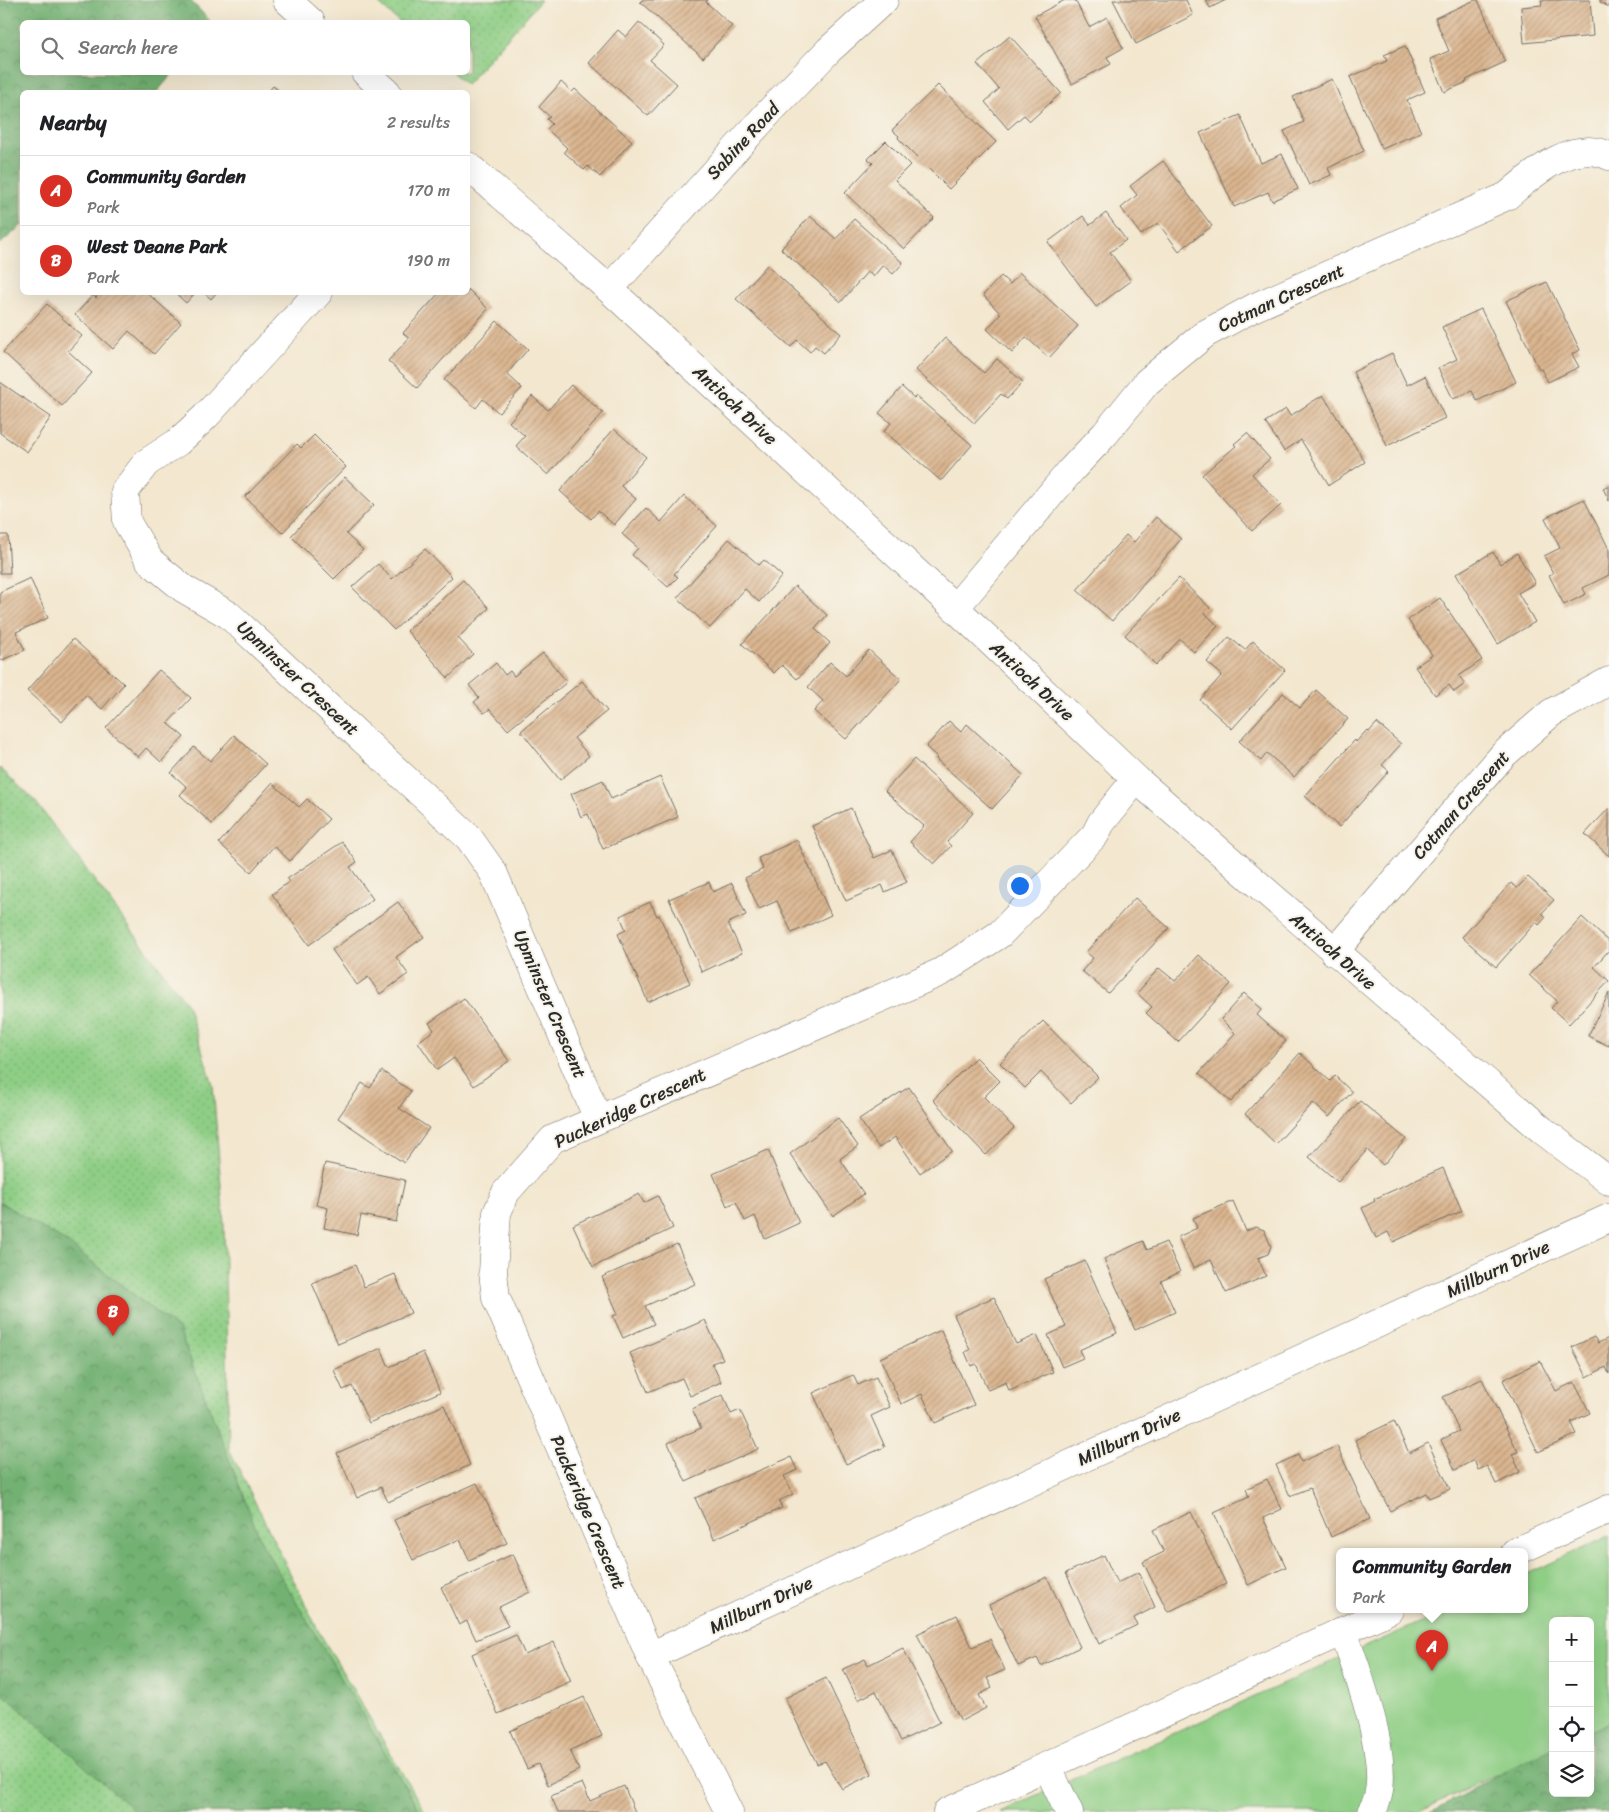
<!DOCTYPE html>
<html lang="en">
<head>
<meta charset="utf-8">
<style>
  :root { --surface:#fff; --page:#f2f2f2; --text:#202124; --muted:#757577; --line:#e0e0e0; --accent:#d93025 }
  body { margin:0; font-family:Sriracha,sans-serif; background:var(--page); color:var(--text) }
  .controls { position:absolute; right:15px; bottom:15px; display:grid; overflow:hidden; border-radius:8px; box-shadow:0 5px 20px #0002 }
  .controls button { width:45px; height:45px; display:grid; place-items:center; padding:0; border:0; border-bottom:1px solid var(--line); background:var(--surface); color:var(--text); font:25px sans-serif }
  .you { position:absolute; left:1019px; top:885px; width:18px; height:18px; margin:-12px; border:4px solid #fff; border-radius:50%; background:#1a73e8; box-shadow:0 0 0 8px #1a73e833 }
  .badge { display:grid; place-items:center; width:32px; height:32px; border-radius:50%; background:var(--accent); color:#fff; font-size:16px; font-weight:700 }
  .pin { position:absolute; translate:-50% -41px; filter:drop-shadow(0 1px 2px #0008) }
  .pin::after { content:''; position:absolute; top:26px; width:18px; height:15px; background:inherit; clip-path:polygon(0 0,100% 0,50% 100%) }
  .popup { position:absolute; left:1336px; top:1548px; width:192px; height:65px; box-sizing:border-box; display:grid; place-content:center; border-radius:8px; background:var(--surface); filter:drop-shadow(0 1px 4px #0005); font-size:16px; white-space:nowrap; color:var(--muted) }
  .popup b { font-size:19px; color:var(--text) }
  .popup::after { content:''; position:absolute; left:50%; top:100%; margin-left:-10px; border:10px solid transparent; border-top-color:var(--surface) }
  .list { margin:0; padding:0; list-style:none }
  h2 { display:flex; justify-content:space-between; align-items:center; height:65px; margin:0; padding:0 20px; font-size:21px }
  h2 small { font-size:16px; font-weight:400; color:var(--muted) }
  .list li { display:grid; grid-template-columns:32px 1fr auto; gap:15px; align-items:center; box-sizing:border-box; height:70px; padding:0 20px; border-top:1px solid var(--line) }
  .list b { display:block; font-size:19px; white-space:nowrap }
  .list p { margin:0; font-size:16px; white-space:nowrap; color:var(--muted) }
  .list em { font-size:16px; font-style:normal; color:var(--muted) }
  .icon { flex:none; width:28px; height:28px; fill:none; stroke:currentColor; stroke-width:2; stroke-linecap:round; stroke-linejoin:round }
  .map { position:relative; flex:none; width:1609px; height:1812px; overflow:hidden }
  .search { position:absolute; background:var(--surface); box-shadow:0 5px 20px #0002; left:20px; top:20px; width:450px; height:55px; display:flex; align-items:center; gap:12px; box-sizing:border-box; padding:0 18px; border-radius:8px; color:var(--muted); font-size:19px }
  .panel { position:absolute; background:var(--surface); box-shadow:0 5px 20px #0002; left:20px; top:90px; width:450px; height:205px; border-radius:8px }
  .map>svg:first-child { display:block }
  .grass { fill:url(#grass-dots); stroke:#5c7c58 }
  .forest { fill:url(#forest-crowns); stroke:#4e6e4e }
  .garden { fill:#8ece85; stroke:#5c7c58 }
  .building { fill:url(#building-hatch) }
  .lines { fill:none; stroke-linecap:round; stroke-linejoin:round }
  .minor-casing { stroke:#716d64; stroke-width:29 }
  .minor { stroke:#fff; stroke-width:28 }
  .labels { text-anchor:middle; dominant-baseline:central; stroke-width:4; stroke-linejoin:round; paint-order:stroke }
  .street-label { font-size:18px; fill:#2b2b2b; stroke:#f7f3e8 }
</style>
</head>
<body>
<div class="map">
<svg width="1609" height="1812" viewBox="0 0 1609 1812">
  <defs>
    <pattern id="grass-dots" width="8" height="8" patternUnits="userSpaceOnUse" patternTransform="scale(1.25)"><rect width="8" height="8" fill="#8ece85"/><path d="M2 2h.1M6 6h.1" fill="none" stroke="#7bb173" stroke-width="1.8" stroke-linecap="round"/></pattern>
    <pattern id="forest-crowns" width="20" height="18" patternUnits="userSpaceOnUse" patternTransform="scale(1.25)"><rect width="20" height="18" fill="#72b172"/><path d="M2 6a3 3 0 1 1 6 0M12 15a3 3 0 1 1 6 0" fill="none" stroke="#5e905e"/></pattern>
    <pattern id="building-hatch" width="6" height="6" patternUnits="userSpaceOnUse" patternTransform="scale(1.25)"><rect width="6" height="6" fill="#dbb690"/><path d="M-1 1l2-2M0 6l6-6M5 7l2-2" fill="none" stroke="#b29476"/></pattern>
  </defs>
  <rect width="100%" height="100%" fill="#f7f3e8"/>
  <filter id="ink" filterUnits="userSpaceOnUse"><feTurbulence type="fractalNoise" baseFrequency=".02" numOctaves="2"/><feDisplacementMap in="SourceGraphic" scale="10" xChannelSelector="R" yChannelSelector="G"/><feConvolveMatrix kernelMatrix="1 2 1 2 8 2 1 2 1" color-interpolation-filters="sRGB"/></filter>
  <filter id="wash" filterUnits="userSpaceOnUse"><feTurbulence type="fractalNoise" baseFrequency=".0096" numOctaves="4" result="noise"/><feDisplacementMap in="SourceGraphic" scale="20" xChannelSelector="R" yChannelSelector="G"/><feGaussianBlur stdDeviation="1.12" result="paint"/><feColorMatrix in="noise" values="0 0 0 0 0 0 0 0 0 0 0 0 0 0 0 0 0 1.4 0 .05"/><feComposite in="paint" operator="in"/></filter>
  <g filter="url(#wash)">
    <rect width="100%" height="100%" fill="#f3e7cf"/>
    <g class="grass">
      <path d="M375 0H541L466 85 453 73 468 72V22H399Z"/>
      <path d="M0 768 35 801 187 1004 213 1085 224 1224 229 1449 319 1632 425 1812H0Z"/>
    </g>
    <g class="forest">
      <path d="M0 0H190L211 22H22V72L173 73 157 92H22V225L0 244Z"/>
      <path d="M0 1202 69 1244 179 1330 262 1544 420 1812H136L0 1691Z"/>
      <path d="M1609 1711V1812H1431L1502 1773 1553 1740V1793H1590V1720Z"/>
    </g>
    <path class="garden" d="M1609 1536V1722L1590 1731V1621H1553V1748L1418 1812H1000L1447 1610H1524L1525 1575Z"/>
    <g id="blocks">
      <g class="building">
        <path d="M642 0H708L706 2 732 26 703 58 640 2Z"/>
        <path d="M1065 0H1075L1089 27 1107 17 1123 48 1107 57 1111 64 1072 84 1035 16Z"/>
        <path d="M1113 0H1186L1193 15 1136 44Z"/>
        <path d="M1206 0H1226L1210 8Z"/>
        <path d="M1475 0H1478L1505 62 1466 80 1467 82 1444 92 1430 59 1449 51 1435 18Z"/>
        <path d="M1541 0H1590L1593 36 1524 43 1521 7 1542 5Z"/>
        <path d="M1600 0H1609V7L1600 2Z"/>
        <path d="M639 22 664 45 650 60 677 84 648 116 589 63 618 30 626 37Z"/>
        <path d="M1010 36 1061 93 1030 121 1024 115 1008 129 985 102 999 89 977 64Z"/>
        <path d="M1405 46 1425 92 1407 100 1421 132 1382 149 1350 77 1387 61 1384 55Z"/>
        <path d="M1332 79 1364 151 1328 168 1331 175 1309 185 1284 131 1304 122 1293 97Z"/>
        <path d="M561 82 572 92 575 89 632 141 600 177 588 166 584 170 564 152 567 148 547 129 552 124 547 119 550 117 539 107Z"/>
        <path d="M938 85 996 142 949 189 898 138 899 136 892 130Z"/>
        <path d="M273 86 281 92H268Z"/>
        <path d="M1240 115 1261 163 1282 154 1298 189 1272 201 1268 192 1234 207 1200 133Z"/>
        <path d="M886 141 910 165 895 180 934 218 904 249 845 193 873 163 868 159Z"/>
        <path d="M1163 161 1212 226 1179 251 1158 223 1141 235 1121 208 1137 195 1130 186Z"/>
        <path d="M1106 213 1126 240 1110 252 1131 281 1096 307 1048 242 1083 216 1090 225Z"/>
        <path d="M810 216 836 239 854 219 903 263 893 274 883 265 873 277 868 271 841 302 781 249Z"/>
        <path d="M767 265 841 334 824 353 815 346 810 352 797 340 791 347 736 299Z"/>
        <path d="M1020 273 1078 326 1049 358 1026 337 1012 353 987 329 1001 314 983 295 1001 276 1010 284Z"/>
        <path d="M1547 282 1580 350 1572 354 1579 367 1548 382 1541 369H1539L1506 301Z"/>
        <path d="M468 289 488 309 417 388 388 361 409 338 403 333 440 292H468Z"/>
        <path d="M100 292H146L181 323 154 354 129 331 113 349 75 315 93 295 96 298Z"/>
        <path d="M174 292H196L186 303Z"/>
        <path d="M203 292H217L211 299Z"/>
        <path d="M47 304 82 336 68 351 92 373 62 406 3 352Z"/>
        <path d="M1481 309 1516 382 1477 401 1472 391 1453 399 1438 368 1457 359 1442 327Z"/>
        <path d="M497 321 528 349 507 374 522 388 499 413 483 399 476 408 444 380Z"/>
        <path d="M945 338 984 373 997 359 1023 382 1007 399 1001 394 974 423 916 370Z"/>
        <path d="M1392 353 1407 385 1425 376 1445 418 1387 446 1353 372Z"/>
        <path d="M0 382 51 417 27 452 0 433Z"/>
        <path d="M571 385 603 413 548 475 516 446 525 436 509 422 532 396 548 410Z"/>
        <path d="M902 387 914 398 916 396 972 445 941 481 884 431 891 423 879 413Z"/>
        <path d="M1323 395 1365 462 1329 485 1301 440 1284 451 1265 422 1286 409 1290 416Z"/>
        <path d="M614 429 646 457 621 486 636 499 614 525 598 511 591 519 560 491Z"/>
        <path d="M1247 433 1270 459 1252 474 1281 505 1252 531 1202 475 1236 446 1234 444Z"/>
        <path d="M314 435 346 467 282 533 245 497 297 444 301 448Z"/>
        <path d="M345 477 374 505 346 534 363 550 334 579 291 536Z"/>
        <path d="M1609 485V501L1603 488Z"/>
        <path d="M684 496 717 526 674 574 678 577 668 587 632 555 638 548 622 534 646 508 661 522Z"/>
        <path d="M1584 499 1609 549V575L1583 588 1586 594 1564 605 1549 575 1553 573 1544 556 1560 548 1545 518Z"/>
        <path d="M1156 517 1181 539 1112 621 1077 590 1126 535 1134 542Z"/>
        <path d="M0 535H8L10 573H0Z"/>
        <path d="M729 539 759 565 764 560 782 576 759 602 745 589 710 628 677 598Z"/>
        <path d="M425 549 452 577 394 630 352 587 378 564 392 579Z"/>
        <path d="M1493 552 1500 564 1517 553 1535 583 1518 593 1535 622 1498 644 1456 574Z"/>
        <path d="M30 578 48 618 16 632 25 650 0 661V592Z"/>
        <path d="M1179 578 1210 608 1205 613 1218 626 1194 652 1180 639 1156 665 1125 635Z"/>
        <path d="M463 580 489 608 458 638 473 654 448 678 407 631Z"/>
        <path d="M795 586 827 615 815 629 830 643 797 679 782 665 774 673 742 644Z"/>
        <path d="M1440 598 1482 660 1459 676 1465 684 1454 692 1449 685 1435 695 1415 667 1432 655 1408 620Z"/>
        <path d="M1229 637 1245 650 1253 641 1285 670 1232 729 1200 700 1222 675 1207 662Z"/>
        <path d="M73 639 124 684 102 709 86 695 62 722 27 691Z"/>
        <path d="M869 650 901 679 846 739 814 711 823 701 808 687 830 662 846 676Z"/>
        <path d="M543 653 567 682 508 730 490 709 484 713 474 702 479 698 469 685 496 663 505 675 510 671 514 676Z"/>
        <path d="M159 670 191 698 168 723 184 737 161 762 146 748 138 757 106 728Z"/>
        <path d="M582 681 607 711 574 738 589 756 560 780 521 731Z"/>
        <path d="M1316 690 1348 719 1294 777 1267 753 1261 761 1239 741 1283 693 1300 708Z"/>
        <path d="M949 721 961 732 967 724 1023 775 992 809 936 759 937 757 926 747Z"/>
        <path d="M1377 723 1401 744 1382 765 1389 771 1339 827 1305 796 1355 740 1356 742 1367 730 1369 732Z"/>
        <path d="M234 735 266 764 212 824 180 795 187 787 171 773 194 747 210 761Z"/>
        <path d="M914 759 973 813 947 842 951 846 934 864 910 842 924 826 885 791Z"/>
        <path d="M660 777 678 817 603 849 588 814 581 817 571 794 603 780 611 799Z"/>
        <path d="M272 783 299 807 307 799 329 819 290 861 274 846 251 872 219 843Z"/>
        <path d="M851 808 874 858 892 850 907 882 885 892 882 885 846 901 812 826Z"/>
        <path d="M1609 808V856L1585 834Z"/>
        <path d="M797 840 831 915 792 933 777 901 759 909 745 878 763 869 758 858Z"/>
        <path d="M342 842 357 862 350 867 373 899 309 945 272 894 289 882 287 879Z"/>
        <path d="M1528 877 1554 900 1542 913 1546 917 1539 925 1536 922 1496 967 1462 937 1511 883 1517 888Z"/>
        <path d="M709 882 713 892 732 883 746 915 728 923 742 953 702 972 669 899Z"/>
        <path d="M1135 898 1169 928 1108 993 1082 971 1093 958 1086 952Z"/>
        <path d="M398 902 424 937 396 957 408 974 380 994 368 977 357 985 332 950Z"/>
        <path d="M650 902 657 916 659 915 690 983 648 1002 618 934 626 930 620 916Z"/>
        <path d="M1582 917 1609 942V950L1594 967 1609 981 1569 1024 1551 1008 1557 1001 1529 975Z"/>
        <path d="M1199 955 1231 984 1178 1042 1146 1013 1152 1007 1137 993 1159 968 1175 981Z"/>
        <path d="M1244 993 1262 1009 1257 1015 1286 1041 1231 1102 1199 1073 1235 1033 1221 1019Z"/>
        <path d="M1609 993V1046L1588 1036Z"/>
        <path d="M464 998 509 1061 474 1086 454 1058 437 1070 418 1042 434 1030 429 1023Z"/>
        <path d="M1043 1021 1098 1077 1071 1103 1041 1072 1025 1088 1000 1063Z"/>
        <path d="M1300 1053 1330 1081 1335 1076 1352 1092 1329 1117 1313 1103 1276 1144 1245 1114Z"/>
        <path d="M976 1057 1000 1081 984 1097 1014 1128 986 1155 933 1100Z"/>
        <path d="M382 1071 411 1091 399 1108 429 1128 404 1163 338 1118 362 1083 370 1088Z"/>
        <path d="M909 1087 952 1151 920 1173 895 1137 879 1148 859 1119Z"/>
        <path d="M1360 1101 1406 1139 1383 1165 1367 1150 1338 1182 1309 1157Z"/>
        <path d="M838 1118 858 1146 840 1159 864 1194 833 1216 790 1154Z"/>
        <path d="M768 1150 799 1223 765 1239 755 1216 745 1221 736 1202 727 1206 713 1174Z"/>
        <path d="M325 1163 405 1180 396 1222 361 1215 357 1235 324 1228 328 1208 316 1205Z"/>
        <path d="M1443 1168 1462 1211 1393 1242 1388 1232 1376 1238 1362 1208 1375 1201 1374 1199Z"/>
        <path d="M639 1194 644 1203 658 1196 673 1228 593 1267 573 1225Z"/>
        <path d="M1233 1201 1246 1231 1256 1227 1264 1230 1271 1246 1268 1254 1258 1258 1266 1276 1226 1293 1211 1260 1193 1268 1178 1237 1197 1228 1193 1218Z"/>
        <path d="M1143 1241 1147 1250 1166 1242 1180 1272 1161 1281 1175 1312 1135 1330 1104 1259Z"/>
        <path d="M677 1244 695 1284 645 1306 654 1324 623 1338 613 1316 618 1314 602 1277Z"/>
        <path d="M1085 1261 1117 1333 1079 1350 1083 1358 1062 1367 1048 1335 1066 1327 1044 1279Z"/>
        <path d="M355 1265 364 1287 395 1274 411 1313 338 1344 312 1283Z"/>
        <path d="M994 1297 1016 1344 1037 1335 1053 1372 1009 1391 1006 1382 988 1390 976 1364 971 1366 965 1352 970 1350 954 1315Z"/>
        <path d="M705 1320 723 1359 712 1363 721 1382 690 1396 682 1378 648 1392 630 1353Z"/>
        <path d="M941 1330 974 1405 935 1423 922 1394 901 1404 880 1358Z"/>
        <path d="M1594 1337 1598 1343 1609 1338V1374L1606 1367 1587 1377 1572 1347Z"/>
        <path d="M381 1348 389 1367 423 1352 440 1392 369 1423 352 1386 343 1390 334 1370Z"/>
        <path d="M1540 1361 1556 1391 1574 1382 1590 1413 1571 1422 1577 1434 1538 1452 1503 1380Z"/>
        <path d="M853 1375 858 1385 876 1377 890 1407 871 1416 885 1447 846 1464 813 1393Z"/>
        <path d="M1482 1379 1518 1452 1512 1454 1520 1472 1496 1484 1487 1466 1478 1470 1474 1460 1455 1470 1441 1440 1459 1431 1443 1397Z"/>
        <path d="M723 1395 731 1414 740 1410 758 1449 686 1482 668 1443 701 1428 692 1409Z"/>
        <path d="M444 1405 470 1465 388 1502 381 1487 357 1498 337 1453Z"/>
        <path d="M1394 1421 1409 1453 1428 1443 1450 1489 1429 1498 1426 1493 1390 1511 1355 1440Z"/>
        <path d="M1337 1446 1370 1519 1331 1537 1310 1488 1290 1496 1276 1465 1298 1455 1301 1462Z"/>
        <path d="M791 1457 797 1470 784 1476 793 1494 779 1501 782 1508 714 1539 695 1498Z"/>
        <path d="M1267 1479 1282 1509 1263 1518 1286 1567 1248 1585 1214 1513 1249 1497 1246 1489Z"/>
        <path d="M477 1483 507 1543 469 1560 460 1539 413 1560 394 1520Z"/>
        <path d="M1191 1512 1226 1584 1168 1612 1143 1562 1164 1552 1153 1530Z"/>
        <path d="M513 1554 530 1592 499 1607 508 1626 476 1640 467 1621 459 1625 441 1587Z"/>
        <path d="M1104 1555 1117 1583 1139 1572 1155 1607 1134 1618 1137 1625 1099 1644 1066 1573Z"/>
        <path d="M1047 1577 1080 1647 1041 1666 1037 1658 1018 1666 989 1605Z"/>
        <path d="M957 1615 972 1647 990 1639 1005 1670 987 1678 992 1688 979 1695 986 1708 961 1721 917 1634Z"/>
        <path d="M516 1635 525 1655 554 1642 571 1681 498 1714 472 1654Z"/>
        <path d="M903 1648 940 1722 901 1741 876 1691 858 1700 843 1669 865 1659 868 1665Z"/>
        <path d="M826 1678 872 1774 842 1789 825 1761 817 1764 785 1698Z"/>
        <path d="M584 1697 602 1736 570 1750 579 1770 548 1785 538 1764 527 1769 510 1731Z"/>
        <path d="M582 1783 590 1801 624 1786 635 1812H558L551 1796Z"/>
      </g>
    </g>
  </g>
  <g filter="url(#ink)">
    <use href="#blocks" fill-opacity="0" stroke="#716d64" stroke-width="1"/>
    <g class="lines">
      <defs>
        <g id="minor">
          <path d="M287 0 311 22"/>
          <path d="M365 72 387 92"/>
          <path d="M468 166 609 289 955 608 1136 779 1542 1130 1609 1181"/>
          <path d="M609 289 772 109 829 50 884 0"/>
          <path d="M319 292 205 417 178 442 146 463 125 491 127 522 150 561 184 589 229 615 469 838 493 872 598 1119"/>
          <path d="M955 608 1072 469 1105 434 1147 382 1205 334 1255 307 1507 196C1533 174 1573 138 1609 156"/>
          <path d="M1334 952 1503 755 1551 713 1609 681"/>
          <path d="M1515 1552 1609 1509"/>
          <path d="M1343 1631C1357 1671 1398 1776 1371 1812"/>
          <path d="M650 1656 1609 1218"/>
          <path d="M1047 1766 1069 1812"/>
          <path d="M729 1812 650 1656 496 1298 493 1272 497 1213 506 1192 553 1139 941 972 1000 934 1095 835 1101 823 1136 779"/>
          <path d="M947 1812 1389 1610"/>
        </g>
      </defs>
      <use href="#minor" class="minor-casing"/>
      <use href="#minor" class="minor"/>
    </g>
  </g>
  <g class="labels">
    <g class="street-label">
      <text transform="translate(743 141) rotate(-47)">Sabine Road</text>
      <text transform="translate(1281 298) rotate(-25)">Cotman Crescent</text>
      <text transform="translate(735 405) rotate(43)">Antioch Drive</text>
      <text transform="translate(298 678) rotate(43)">Upminster Crescent</text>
      <text transform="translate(1032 681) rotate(43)">Antioch Drive</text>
      <text transform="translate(1461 805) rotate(-49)">Cotman Crescent</text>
      <text transform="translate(1333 951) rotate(41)">Antioch Drive</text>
      <text transform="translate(550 1004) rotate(67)">Upminster Crescent</text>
      <text transform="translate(630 1108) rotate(-25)">Puckeridge Crescent</text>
      <text transform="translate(1498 1269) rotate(-25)">Millburn Drive</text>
      <text transform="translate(1129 1437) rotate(-25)">Millburn Drive</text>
      <text transform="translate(588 1512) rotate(67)">Puckeridge Crescent</text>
      <text transform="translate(761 1605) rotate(-25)">Millburn Drive</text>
    </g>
  </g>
</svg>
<div class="controls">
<button>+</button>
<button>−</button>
<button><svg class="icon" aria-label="locate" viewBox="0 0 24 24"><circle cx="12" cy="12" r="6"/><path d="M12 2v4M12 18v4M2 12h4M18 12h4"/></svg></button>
<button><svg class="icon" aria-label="layers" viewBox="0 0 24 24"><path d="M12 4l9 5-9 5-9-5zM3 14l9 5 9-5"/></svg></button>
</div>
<div class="you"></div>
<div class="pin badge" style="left:1432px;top:1671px">A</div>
<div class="popup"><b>Community Garden</b>Park</div>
<div class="pin badge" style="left:113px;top:1336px">B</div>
<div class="search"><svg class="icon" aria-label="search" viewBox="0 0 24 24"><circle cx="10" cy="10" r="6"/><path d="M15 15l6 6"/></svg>Search here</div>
<section class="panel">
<h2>Nearby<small>2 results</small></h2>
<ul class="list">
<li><span class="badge">A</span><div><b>Community Garden</b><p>Park</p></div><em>170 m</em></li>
<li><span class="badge">B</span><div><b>West Deane Park</b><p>Park</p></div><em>190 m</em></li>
</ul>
</section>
</div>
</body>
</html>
